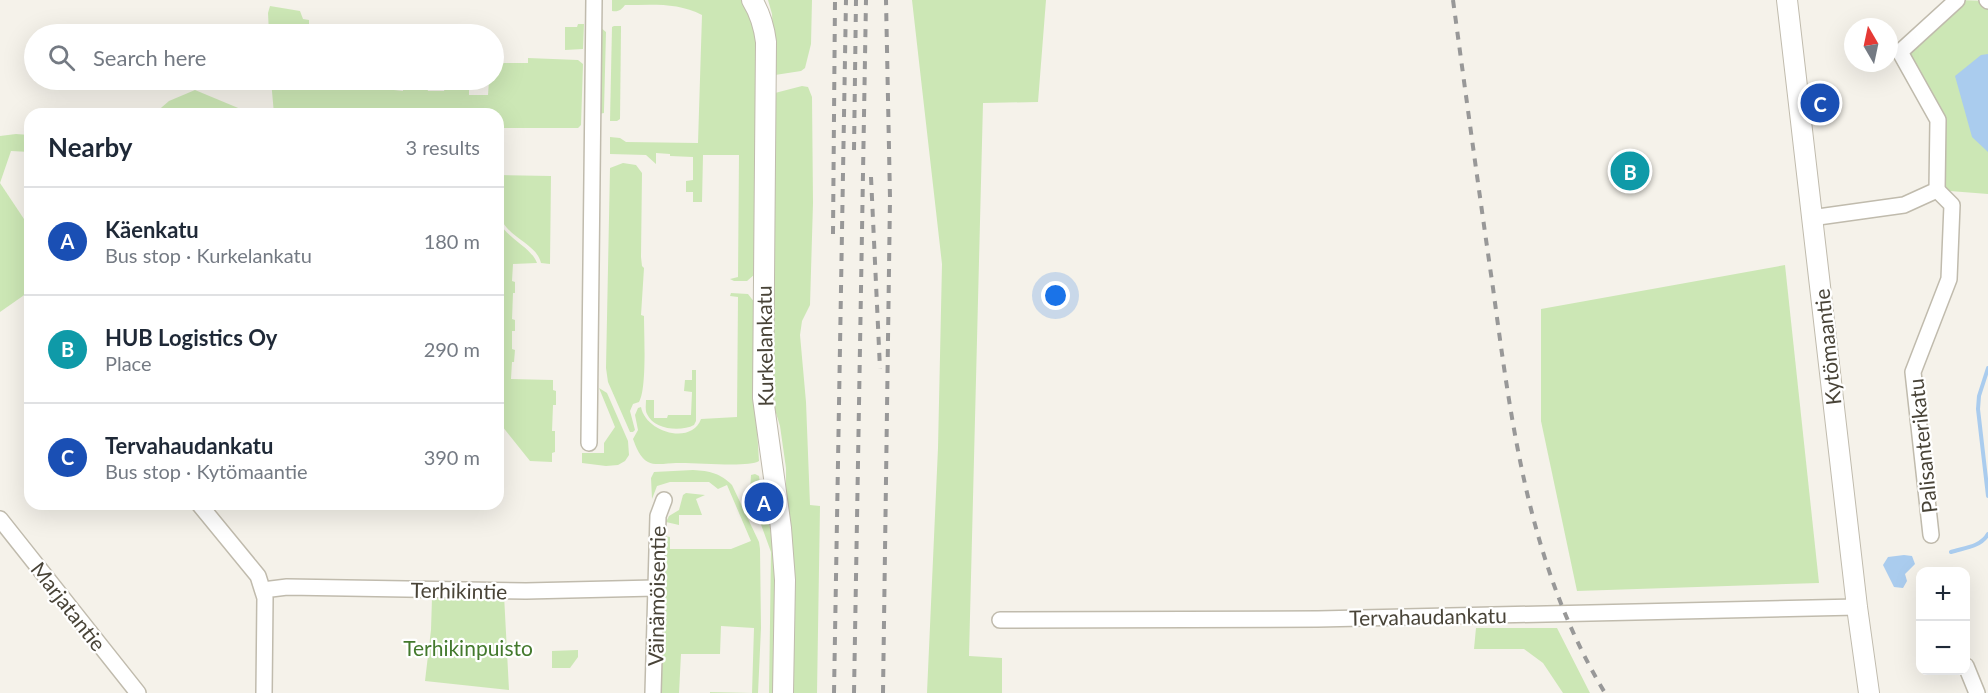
<!DOCTYPE html>
<html lang="en">
<head>
<meta charset="utf-8">
<style>
  :root { --surface:#fff; --page:#f2f2f3; --text:#1f2937; --muted:#747a83; --line:#e0e1e3; --accent:#f25424 }
  body { margin:0; font-family:Lato,sans-serif; background:var(--page); color:var(--text) }
  .controls { position:absolute; right:18px; bottom:18px; display:grid; overflow:hidden; border-radius:12px; box-shadow:0 6px 24px #0002 }
  .controls button { width:54px; height:54px; display:grid; place-items:center; padding:0; border:0; border-bottom:2px solid var(--line); background:var(--surface); color:var(--text); font:30px sans-serif }
  .compass { position:absolute; left:1844px; top:18px; width:54px; height:54px; border-radius:50%; background:var(--surface); box-shadow:0 6px 24px #0002; rotate:351deg }
  .you { position:absolute; left:1056px; top:296px; width:21px; height:21px; margin:-15px; border:4px solid #fff; border-radius:50%; background:#1a73e8; box-shadow:0 0 0 9px #1a73e833 }
  .badge { display:grid; place-items:center; width:39px; height:39px; border-radius:50%; background:var(--accent); color:#fff; font-size:20px; font-weight:700 }
  .pin { position:absolute; translate:-50% -50%; border:3px solid #fff; box-shadow:0 2px 6px #0006 }
  .list { margin:0; padding:0; list-style:none }
  h2 { display:flex; justify-content:space-between; align-items:center; height:78px; margin:0; padding:0 24px; font-size:26px }
  h2 small { font-size:20px; font-weight:400; color:var(--muted) }
  .list li { display:grid; grid-template-columns:39px 1fr auto; gap:18px; align-items:center; box-sizing:border-box; height:108px; padding:0 24px; border-top:2px solid var(--line) }
  .list b { display:block; font-size:22px; white-space:nowrap }
  .list p { margin:0; font-size:20px; white-space:nowrap; color:var(--muted) }
  .list em { font-size:20px; font-style:normal; color:var(--muted) }
  .icon { flex:none; width:33px; height:33px; fill:none; stroke:currentColor; stroke-width:2; stroke-linecap:round; stroke-linejoin:round }
  .map { position:relative; flex:none; width:1988px; height:693px; overflow:hidden }
  .search { position:absolute; background:var(--surface); box-shadow:0 6px 24px #0002; left:24px; top:24px; width:480px; height:66px; display:flex; align-items:center; gap:15px; box-sizing:border-box; padding:0 21px; border-radius:33px; color:var(--muted); font-size:22px }
  .panel { position:absolute; background:var(--surface); box-shadow:0 6px 24px #0002; left:24px; top:108px; width:480px; height:402px; border-radius:18px }
  .map>svg:first-child { display:block }
  .green { fill:#cce7b5 }
  .water { fill:#ace }
  .lines { fill:none; stroke-linecap:round; stroke-linejoin:round }
  .stream { stroke:#ace; stroke-width:4 }
  .minor-casing { stroke:#c0bbad; stroke-width:18 }
  .tertiary-casing { stroke:#c0bbad; stroke-width:22 }
  .minor { stroke:#fff; stroke-width:15 }
  .tertiary { stroke:#fff; stroke-width:20 }
  .rail { stroke:#989898; stroke-width:4; stroke-dasharray:8 8; stroke-linecap:butt }
  .labels { text-anchor:middle; dominant-baseline:central; stroke-width:4.5; stroke-linejoin:round; paint-order:stroke }
  .street-label { font-size:21px; fill:#494438; stroke:#fff }
  .park-label { font-size:21px; fill:#43792d; stroke:#fff }
</style>
</head>
<body>
<div class="map">
<svg width="1988" height="693" viewBox="0 0 1988 693">
  <rect width="100%" height="100%" fill="#f5f2ea"/>
  <g class="green">
    <path d="M612 0H742L746 6 757 36 755 274 747 281H734L730 279 738 277 739 155H703L702 202H693V192H686V181L693 180V157L670 156V154L656 153V164L646 155 610 154V137L620 138 626 142 698 143 702 15C678 2 651 5 625 5 621 10 619 12 612 11Z"/>
    <path d="M768 0H812L811 44 805 68 801 71 775 75 772 14Z"/>
    <path d="M912 0H1046L1038 102 983 103 969 656 1002 658V693H927L938 448 942 264Z"/>
    <path d="M1957 0 1988 1V194L1937 190 1938 120 1900 52Z"/>
    <path d="M270 6 300 11 303 19 309 20V34H269L268 13Z"/>
    <path d="M578 24H584L583 49 565 50V27H577Z"/>
    <path d="M614 26H621V30L620 119 617 121H610L612 27Z"/>
    <path d="M600 27 606 32 604 110V113L599 114Z"/>
    <path d="M528 58 578 60 583 64 581 125 578 128H498V114H274L271 80H394V90L403 91V87L427 88 428 91H444L445 88 469 89V95H488L489 80H494V63H528Z"/>
    <path d="M802 86 808 87 812 97 813 203 810 305 802 321 800 335 806 402 810 505 820 506 817 693H793L794 568 786 506V468L780 426 771 397 775 93Z"/>
    <path d="M195 90 243 110 249 114H154L169 101Z"/>
    <path d="M16 134 30 135V152L11 151 0 183V136Z"/>
    <path d="M623 163 636 165 642 173 641 257 642 266 644 268 641 315 644 316C644 334 647 389 639 402L633 404 630 411 635 430 633 432H630L608 382 606 368 610 168Z"/>
    <path d="M498 175 551 176 550 264 541 263C536 242 505 238 499 213 496 202 498 187 498 175Z"/>
    <path d="M0 183 30 228V291L0 312Z"/>
    <path d="M498 221C509 240 531 247 537 263L513 264 512 281 515 282V293H513L512 319 515 320V331H512V349L515 350 514 362H512L511 379 553 380V390L556 391V405H553L552 431H555V452L552 453V462L530 461 498 421Z"/>
    <path d="M1785 265 1819 583 1577 591 1541 421V309Z"/>
    <path d="M731 293 748 294 755 303 754 383 759 461C748 468 693 462 676 463 668 463 655 466 648 462 640 458 636 447 633 439L638 430 635 415 638 408 641 407C646 433 692 445 701 419L737 417 738 297 730 296Z"/>
    <path d="M692 370H696V421L694 425C681 432 654 430 647 414 645 410 646 404 646 400H654V418H667L668 415H691L692 392 684 391 685 380H692Z"/>
    <path d="M599 388 607 393 628 441 629 455 625 461 618 465 606 466 582 463V453H604V443L615 427Z"/>
    <path d="M693 470C710 471 720 473 732 485L759 542 760 549 761 628 758 693H710V692L752 693 754 628 721 626 720 654H681L679 693H660L662 667 665 536 670 537V549H731L751 541 727 485 718 489 709 482H670L657 486 652 499 651 478 654 472Z"/>
    <path d="M755 474 759 476 763 507 774 539 775 550 776 693H769L771 552 752 500 750 490 751 475Z"/>
    <path d="M686 493 705 495 696 499 702 515H679V525L666 522 669 516 679 510 683 495Z"/>
    <path d="M504 595 509 690 425 681 431 630 432 598Z"/>
    <path d="M1476 628H1557L1590 693H1563L1543 663 1524 649H1474Z"/>
    <path d="M578 650V657L570 668H552V651Z"/>
  </g>
  <g class="water">
    <path d="M1988 54V152L1972 137 1955 76 1981 55Z"/>
    <path d="M1904 555 1912 556 1915 564 1905 574 1907 581 1903 588 1894 587 1883 565 1888 557Z"/>
  </g>
  <g class="lines">
    <g class="stream">
      <path d="M1988 368 1979 396 1978 409 1988 496"/>
      <path d="M1951 552C1963 548 1981 547 1988 534"/>
    </g>
    <defs>
      <g id="minor">
        <path d="M1987 0 1988 1"/>
        <path d="M1811 218 1904 205 1937 190 1938 120 1900 52 1957 0"/>
        <path d="M589 443 594 0"/>
        <path d="M199 504 258 576 265 598 264 693"/>
        <path d="M0 519 138 693"/>
        <path d="M1931 535 1913 372 1949 279 1952 205 1937 190"/>
        <path d="M263 590 287 587 526 591 655 588"/>
        <path d="M1000 620 1318 619 1857 607"/>
        <path d="M1966 666 1977 693"/>
        <path d="M653 693 658 516 664 500"/>
      </g>
      <g id="tertiary">
        <path d="M752 0C760 13 764 26 766 42L763 398 781 528 785 580 783 693"/>
        <path d="M1787 0 1857 607 1869 693"/>
      </g>
    </defs>
    <use href="#minor" class="minor-casing"/>
    <use href="#tertiary" class="tertiary-casing"/>
    <use href="#minor" class="minor"/>
    <use href="#tertiary" class="tertiary"/>
    <g class="rail">
      <path d="M1453 0C1466 96 1479 192 1493 288 1512 429 1530 569 1605 693"/>
      <path d="M854 150 856 0"/>
      <path d="M871 177 880 369"/>
      <path d="M833 234 835 0"/>
      <path d="M834 693 846 0"/>
      <path d="M854 693 866 0"/>
      <path d="M883 693 890 198 886 0"/>
    </g>
  </g>
  <g class="labels">
    <g class="street-label">
      <text transform="translate(764 346) rotate(-91)">Kurkelankatu</text>
      <text transform="translate(1827 347) rotate(-96)">Kytömaantie</text>
      <text transform="translate(1922 446) rotate(-96)">Palisanterikatu</text>
      <text transform="translate(459 590) rotate(1)">Terhikintie</text>
      <text transform="translate(656 596) rotate(-89)">Väinämöisentie</text>
      <text transform="translate(69 606) rotate(52)">Marjatantie</text>
      <text transform="translate(1428 616) rotate(-1)">Tervahaudankatu</text>
    </g>
    <g class="park-label">
      <text x="468" y="647">Terhikinpuisto</text>
    </g>
  </g>
</svg>
<div class="controls">
<button>+</button>
<button>−</button>
</div>
<svg class="compass" viewBox="-18 -18 36 36"><path d="M0-13l5 13h-10z" fill="#e53935"/><path d="M0 13l5-13h-10z" fill="#747a83"/></svg>
<div class="you"></div>
<div class="pin badge" style="left:764px;top:502px;background:#1a4fb4">A</div>
<div class="pin badge" style="left:1630px;top:171px;background:#0f9aa8">B</div>
<div class="pin badge" style="left:1820px;top:103px;background:#1a4fb4">C</div>
<div class="search"><svg class="icon" aria-label="search" viewBox="0 0 24 24"><circle cx="10" cy="10" r="6"/><path d="M15 15l6 6"/></svg>Search here</div>
<section class="panel">
<h2>Nearby<small>3 results</small></h2>
<ul class="list">
<li><span class="badge" style="background:#1a4fb4">A</span><div><b>Käenkatu</b><p>Bus stop · Kurkelankatu</p></div><em>180 m</em></li>
<li><span class="badge" style="background:#0f9aa8">B</span><div><b>HUB Logistics Oy</b><p>Place</p></div><em>290 m</em></li>
<li><span class="badge" style="background:#1a4fb4">C</span><div><b>Tervahaudankatu</b><p>Bus stop · Kytömaantie</p></div><em>390 m</em></li>
</ul>
</section>
</div>
</body>
</html>
